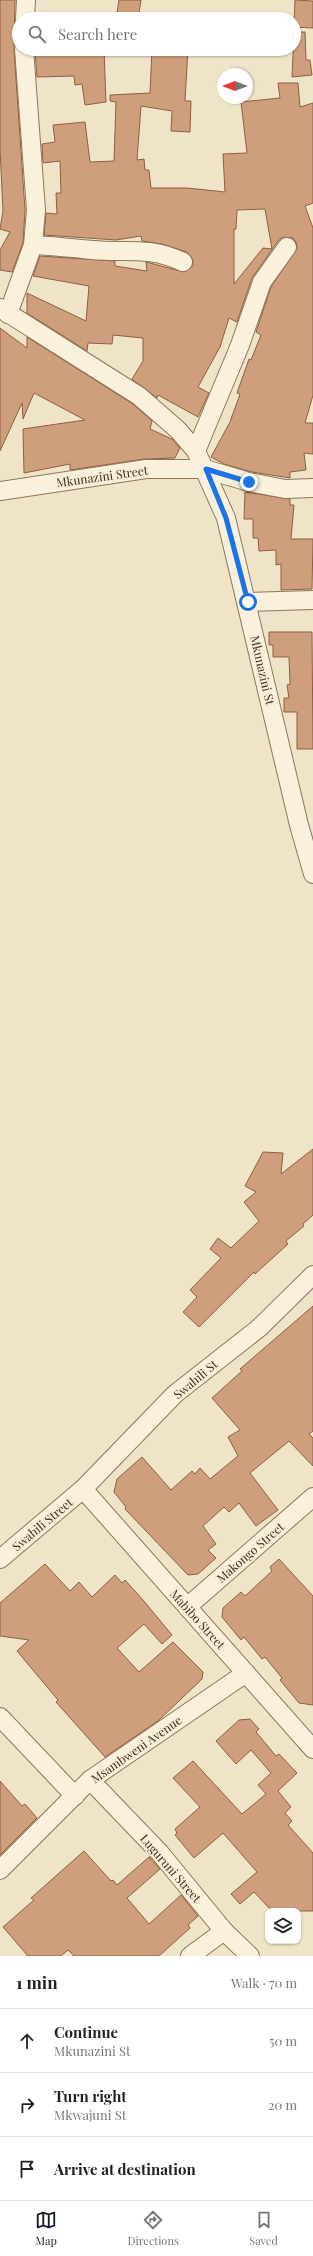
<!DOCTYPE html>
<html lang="en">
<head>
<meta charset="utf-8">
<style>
  :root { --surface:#fff; --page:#f6f6f6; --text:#202124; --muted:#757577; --line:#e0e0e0; --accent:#111827 }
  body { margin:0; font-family:"Playfair Display",serif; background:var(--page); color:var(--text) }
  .controls { position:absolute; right:12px; bottom:12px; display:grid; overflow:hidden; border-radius:8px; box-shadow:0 1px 3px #0004 }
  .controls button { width:36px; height:36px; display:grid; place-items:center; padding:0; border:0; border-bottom:1px solid var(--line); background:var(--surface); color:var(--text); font:20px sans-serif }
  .compass { position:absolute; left:217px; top:68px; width:36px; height:36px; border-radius:50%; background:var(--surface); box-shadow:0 1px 3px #0004; rotate:270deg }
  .stop { position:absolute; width:12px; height:12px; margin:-9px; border:3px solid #1a73e8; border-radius:50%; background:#fff }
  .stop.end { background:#1a73e8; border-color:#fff; box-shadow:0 1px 4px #0008 }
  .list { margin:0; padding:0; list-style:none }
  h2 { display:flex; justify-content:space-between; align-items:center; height:52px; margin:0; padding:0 16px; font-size:17px }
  h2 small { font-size:13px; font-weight:400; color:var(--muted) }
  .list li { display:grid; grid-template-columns:26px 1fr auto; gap:12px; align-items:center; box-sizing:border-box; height:64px; padding:0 16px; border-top:1px solid var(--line) }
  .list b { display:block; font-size:15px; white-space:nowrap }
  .list p { margin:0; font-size:13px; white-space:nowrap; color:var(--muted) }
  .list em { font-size:13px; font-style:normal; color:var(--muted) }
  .icon { flex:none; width:22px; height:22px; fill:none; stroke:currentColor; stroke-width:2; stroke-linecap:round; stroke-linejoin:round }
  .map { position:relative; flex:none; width:313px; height:1956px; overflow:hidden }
  .search { position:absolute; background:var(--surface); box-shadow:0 1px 3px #0004; left:12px; right:12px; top:12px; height:44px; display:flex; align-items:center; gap:10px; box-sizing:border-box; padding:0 14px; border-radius:22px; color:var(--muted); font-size:15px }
  .sheet { height:244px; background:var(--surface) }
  nav { display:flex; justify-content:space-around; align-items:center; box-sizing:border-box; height:56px; border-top:1px solid var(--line); background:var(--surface); font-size:11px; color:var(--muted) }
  nav a { display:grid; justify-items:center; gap:2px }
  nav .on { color:var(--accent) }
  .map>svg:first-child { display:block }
  .building { fill:#cf9f7d; stroke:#8d5f41; fill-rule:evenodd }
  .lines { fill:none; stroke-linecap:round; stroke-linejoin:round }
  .minor-casing { stroke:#8d765c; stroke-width:20 }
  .minor { stroke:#faf1dc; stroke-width:18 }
  .route { stroke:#1a73e8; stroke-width:5 }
  .labels { text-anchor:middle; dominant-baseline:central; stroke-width:3.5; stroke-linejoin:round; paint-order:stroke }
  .street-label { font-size:12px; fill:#3d2e20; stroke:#f7eed8 }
</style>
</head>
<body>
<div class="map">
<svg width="313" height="1956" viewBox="0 0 313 1956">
  <rect width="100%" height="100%" fill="#f0e4c8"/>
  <g class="building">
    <path d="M0 0H15L14 50 25 210 23 243 12 272 0 270V250L10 232 0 229 3 211 0 149Z"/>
    <path d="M119 0H141L138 19H116Z"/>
    <path d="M295 0 313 1V28L294 27Z"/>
    <path d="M294 32H305L306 60H310L312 75 292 77Z"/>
    <path d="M67 49H104L106 102 85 105 82 84 75 85 74 76 37 77 35 51Z"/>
    <path d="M152 49H188L185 101H191L190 132 171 131 172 111 141 106 137 160 144 159 145 170H149L151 188H187L225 192 223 154 247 153 241 102 280 98 278 83H298L300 107 313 103V203L305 206 313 228V395L305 423H313V454L304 453 306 470 290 472V478L252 472 224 464 211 457 230 422 240 394 237 393 249 359 251 360 261 335 256 332 271 287 297 248 296 242 293 238 283 237 278 241 252 278 237 322 229 318 220 347 198 387 209 393 198 417 158 395 157 398 132 379 143 361V338L113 335 112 344 88 343 87 351 27 313V293L86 321 89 286 33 276 40 256 115 261V266L147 271 146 262 184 272 193 266V260L187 252 162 244 142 241 141 236 116 240 44 235 46 213 57 214 56 193H61L60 161 43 163 42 144 55 142 53 125 85 122 90 162 114 161 116 102 110 101V95L150 93ZM265 209 272 249 263 248 234 284V229H236L237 210Z"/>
    <path d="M0 328 27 348V337L133 404 152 421 150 429 172 439 180 448 175 458 145 459 70 470V464L24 473 23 429 85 420 34 393 23 419 22 403 0 451Z"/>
    <path d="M245 492 290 499V505H294L291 539H313L312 589 281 590V564L276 565V550L259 551 258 538H253V519H244Z"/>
    <path d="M269 632H312L313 749H297V712H284V698H289L287 685 290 684 289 657H273V645H269Z"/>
    <path d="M313 1149V1215L303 1224 304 1226 286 1241 288 1244 255 1274 254 1272 199 1327 183 1312 197 1297 190 1290 221 1258 210 1249 218 1238 231 1248 259 1221 244 1202 256 1192 245 1186 263 1152 283 1153 281 1174Z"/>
    <path d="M313 1306V1431L309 1434 313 1438V1466L289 1441 250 1473 278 1510 256 1526 239 1503 229 1512 224 1507 203 1526 216 1544 208 1550 216 1558 198 1574 188 1575 125 1509 126 1507 114 1492 117 1479 142 1457 171 1490 192 1471 195 1474 200 1468 210 1479 238 1456 228 1437 240 1430 212 1398 242 1371 240 1369Z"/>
    <path d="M279 1559 313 1596V1705L299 1703 280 1680 282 1678 265 1657 262 1659 244 1637 241 1640 222 1617 223 1608 241 1592 245 1596 272 1571 270 1567Z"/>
    <path d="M45 1564 70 1591 79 1582 92 1597 115 1575 122 1583 125 1580 143 1600 172 1635 162 1644 144 1624 117 1648 139 1672 173 1642 203 1672 202 1679 158 1721 105 1757 56 1702 58 1700 17 1651 29 1640 0 1636V1603Z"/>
    <path d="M250 1719 259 1729 256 1732 276 1756 279 1754 297 1773 278 1791 291 1807 285 1813 292 1821 288 1825 313 1853V1911H274L276 1909H270L254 1892 240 1904 231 1894 257 1872 223 1833 194 1858 175 1835 177 1833 175 1829 200 1807 173 1778 193 1761 242 1814 266 1794 258 1785 271 1773 251 1750 236 1764 216 1741 239 1720Z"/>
    <path d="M0 1781 22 1806 25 1804 37 1818 0 1855Z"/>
    <path d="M84 1851 111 1881 113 1880 117 1885 149 1857 160 1869 127 1898 149 1924 181 1895 198 1916 188 1925 190 1928 159 1956H74L68 1950 61 1956H28L3 1927 34 1900 31 1898Z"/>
  </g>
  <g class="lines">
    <defs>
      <g id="minor">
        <path d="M25 19 26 0"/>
        <path d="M33 245C53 246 72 248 92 250 127 253 149 246 183 262"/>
        <path d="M0 308 139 396 178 430 196 451 226 518 299 825 313 874"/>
        <path d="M8 314 33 245 36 210 24 49"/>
        <path d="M196 451 240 345 262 282 287 247"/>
        <path d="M0 491 146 469H205L249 482 285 489 313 488"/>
        <path d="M248 602 313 600"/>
        <path d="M83 1489 313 1749"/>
        <path d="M0 1559 83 1489 175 1394 259 1328 313 1275"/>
        <path d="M187 1607 313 1497"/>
        <path d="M0 1717 75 1796"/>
        <path d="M90 1780 160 1853 224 1931 250 1956"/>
        <path d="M0 1870 90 1780 246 1673"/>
        <path d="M190 1956 224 1931"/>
      </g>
    </defs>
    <use href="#minor" class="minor-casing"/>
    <use href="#minor" class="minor"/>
  </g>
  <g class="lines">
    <path class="route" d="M248 602 226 518 206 469 249 482"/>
  </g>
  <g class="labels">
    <g class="street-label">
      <text transform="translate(102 476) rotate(-8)">Mkunazini Street</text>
      <text transform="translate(263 670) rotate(77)">Mkunazini St</text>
      <text transform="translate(195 1379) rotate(-40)">Swahili St</text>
      <text transform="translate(42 1524) rotate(-40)">Swahili Street</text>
      <text transform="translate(250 1552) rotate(-41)">Makongo Street</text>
      <text transform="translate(198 1619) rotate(48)">Mabibo Street</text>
      <text transform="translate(136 1749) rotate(-35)">Msambweni Avenue</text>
      <text transform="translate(171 1868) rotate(49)">Luguruni Street</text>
    </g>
  </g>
</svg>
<div class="controls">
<button><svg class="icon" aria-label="layers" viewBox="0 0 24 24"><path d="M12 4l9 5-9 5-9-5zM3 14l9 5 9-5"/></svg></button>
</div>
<svg class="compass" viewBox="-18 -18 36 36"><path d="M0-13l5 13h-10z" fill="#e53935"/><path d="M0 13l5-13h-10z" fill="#757577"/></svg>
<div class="stop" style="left:248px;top:602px"></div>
<div class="stop end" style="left:249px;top:482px"></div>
<div class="search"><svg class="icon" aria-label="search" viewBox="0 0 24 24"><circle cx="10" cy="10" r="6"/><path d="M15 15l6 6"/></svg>Search here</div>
</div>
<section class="sheet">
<h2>1 min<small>Walk · 70 m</small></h2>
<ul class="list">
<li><svg class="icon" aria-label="ahead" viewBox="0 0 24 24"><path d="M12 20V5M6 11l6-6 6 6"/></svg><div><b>Continue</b><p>Mkunazini St</p></div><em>50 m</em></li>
<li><svg class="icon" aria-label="right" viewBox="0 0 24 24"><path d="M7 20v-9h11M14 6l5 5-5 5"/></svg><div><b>Turn right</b><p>Mkwajuni St</p></div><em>20 m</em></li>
<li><svg class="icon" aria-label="arrive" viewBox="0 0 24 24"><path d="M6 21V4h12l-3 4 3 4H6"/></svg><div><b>Arrive at destination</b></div></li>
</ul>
</section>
<nav>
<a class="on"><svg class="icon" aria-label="map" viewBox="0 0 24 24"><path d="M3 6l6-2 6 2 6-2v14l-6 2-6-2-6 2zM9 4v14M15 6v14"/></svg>Map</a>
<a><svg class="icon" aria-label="directions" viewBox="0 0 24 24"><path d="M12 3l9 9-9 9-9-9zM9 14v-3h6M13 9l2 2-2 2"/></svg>Directions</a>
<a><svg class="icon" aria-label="saved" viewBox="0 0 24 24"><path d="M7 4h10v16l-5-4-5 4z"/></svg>Saved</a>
</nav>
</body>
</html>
